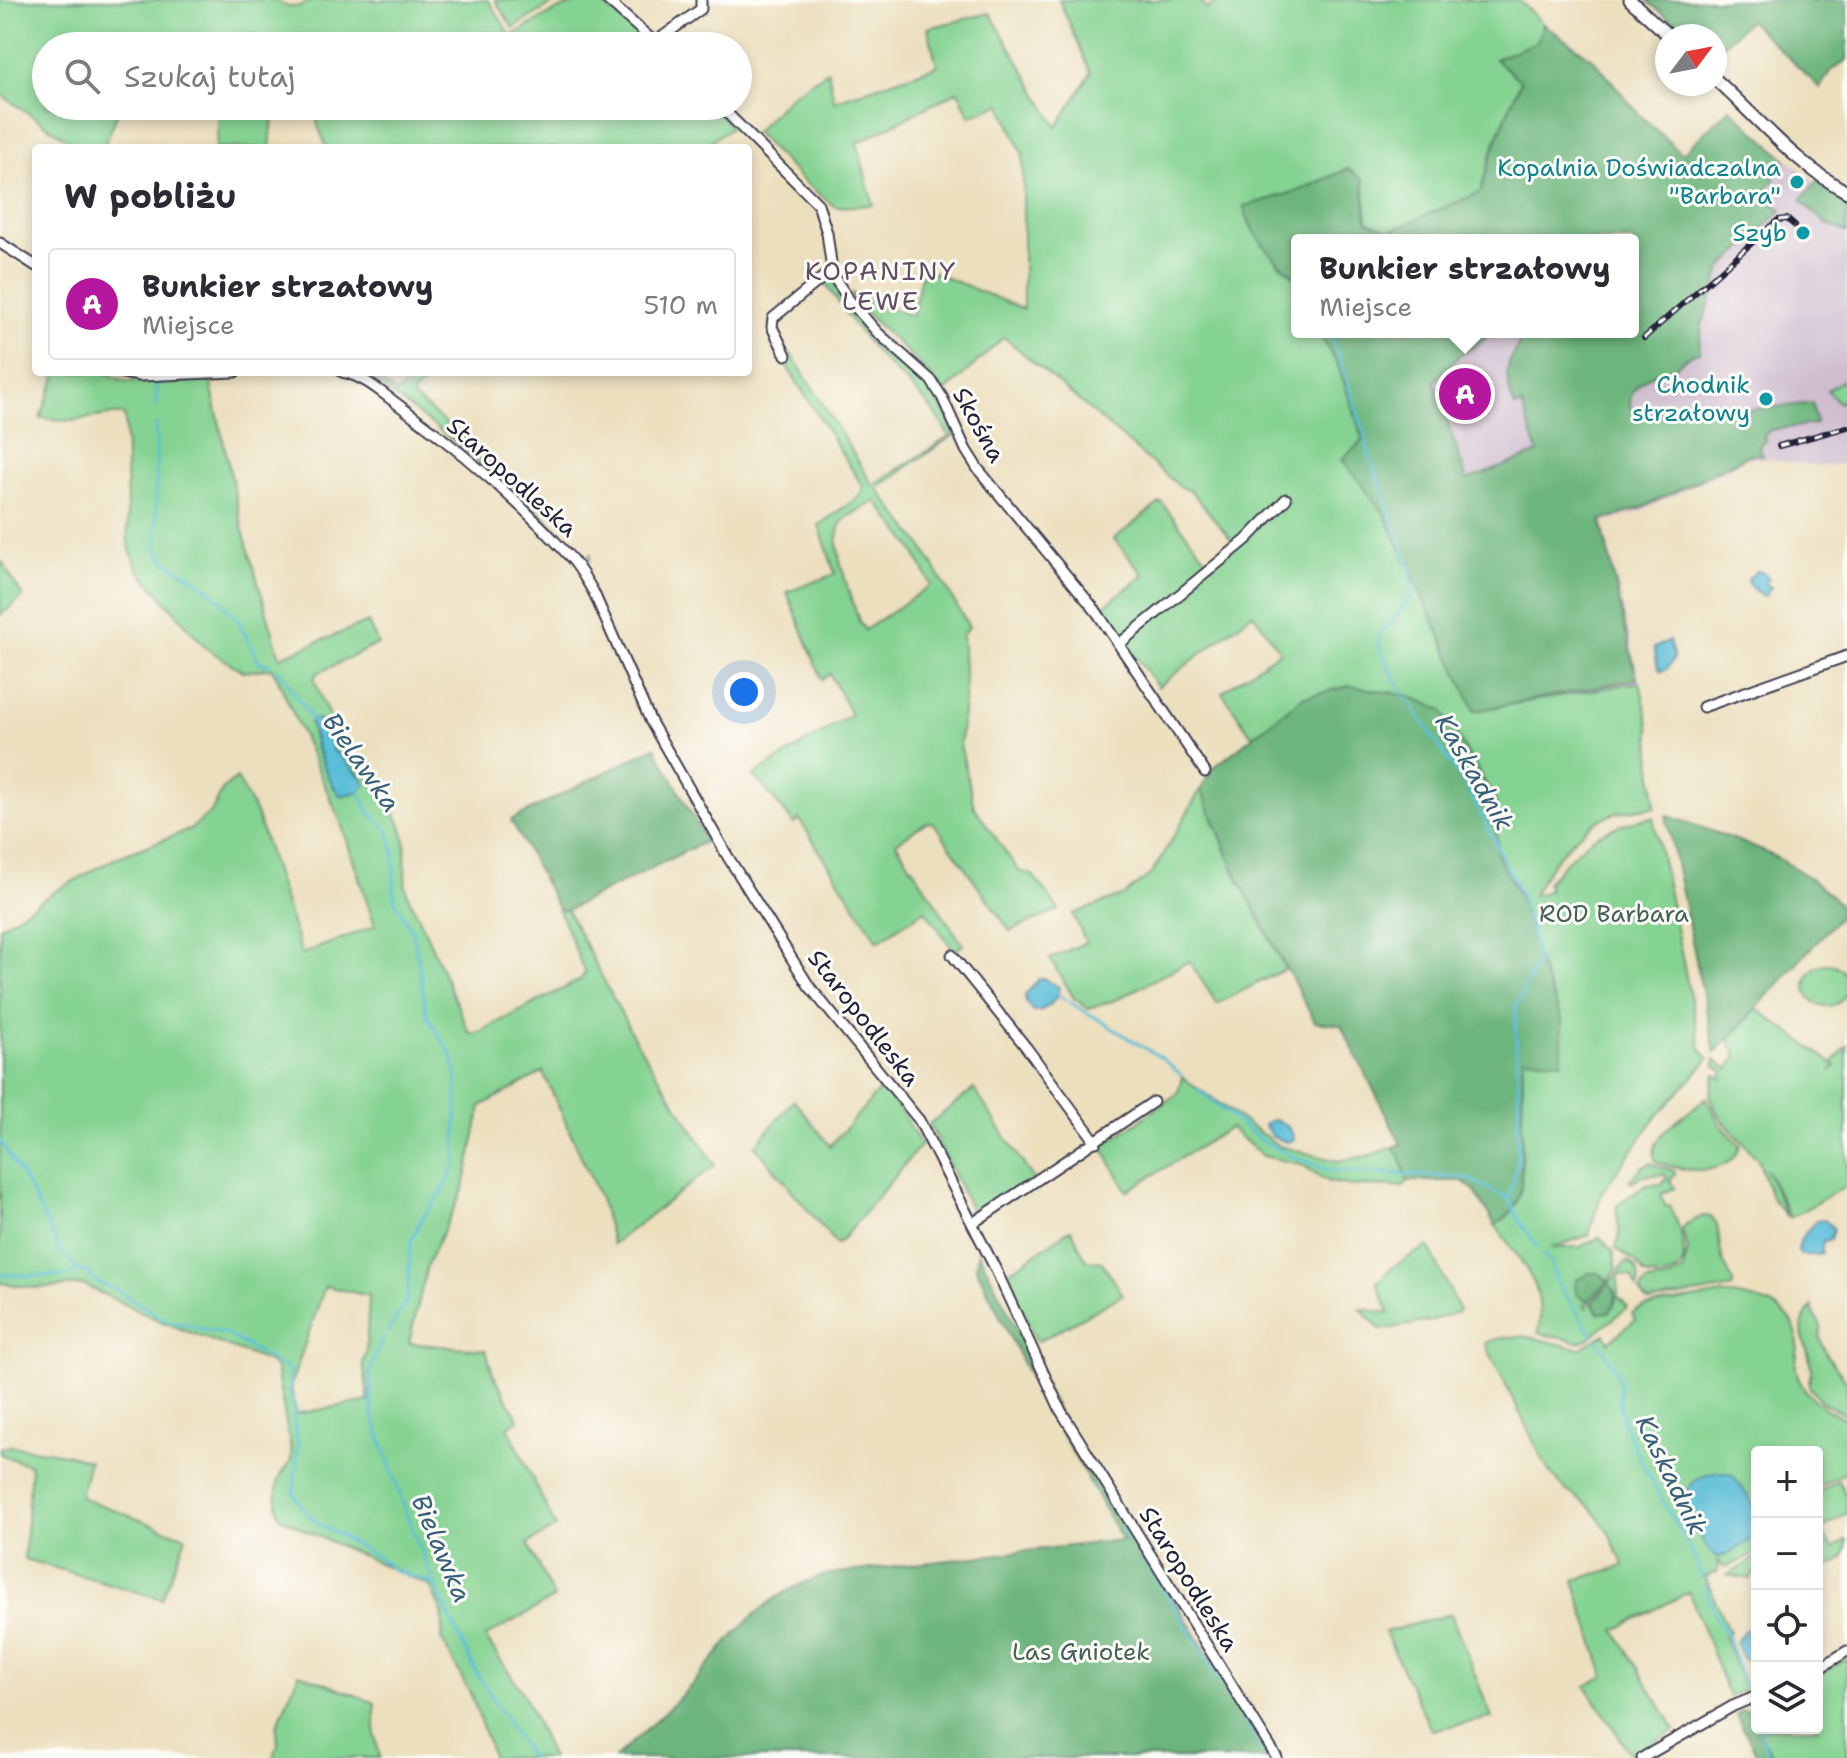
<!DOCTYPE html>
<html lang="pl">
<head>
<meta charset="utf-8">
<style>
  :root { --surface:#fff; --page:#f7f7f7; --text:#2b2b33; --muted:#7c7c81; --line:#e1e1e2; --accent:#b5179e }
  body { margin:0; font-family:"Shantell Sans",sans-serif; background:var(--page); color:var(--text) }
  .controls { position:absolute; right:24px; bottom:24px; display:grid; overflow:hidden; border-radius:8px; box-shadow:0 4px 12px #0003 }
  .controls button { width:72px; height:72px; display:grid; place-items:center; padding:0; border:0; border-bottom:2px solid var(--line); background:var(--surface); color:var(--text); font:40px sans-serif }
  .compass { position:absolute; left:1655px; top:24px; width:72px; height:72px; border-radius:50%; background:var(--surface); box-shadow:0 4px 12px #0003; rotate:58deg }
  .you { position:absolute; left:744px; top:692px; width:28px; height:28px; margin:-20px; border:6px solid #fff; border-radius:50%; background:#1a73e8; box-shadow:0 0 0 12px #1a73e833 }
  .badge { display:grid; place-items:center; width:52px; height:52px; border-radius:50%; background:var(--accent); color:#fff; font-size:26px; font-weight:700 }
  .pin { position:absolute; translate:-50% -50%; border:4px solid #fff; box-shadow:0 2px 8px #0006 }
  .popup { position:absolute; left:1291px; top:234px; width:348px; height:104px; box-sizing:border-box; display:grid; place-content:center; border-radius:8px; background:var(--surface); filter:drop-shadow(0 2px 6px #0005); font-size:26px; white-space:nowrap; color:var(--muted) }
  .popup b { font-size:30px; color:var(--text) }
  .popup::after { content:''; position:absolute; left:50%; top:100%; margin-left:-16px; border:16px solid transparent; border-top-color:var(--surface) }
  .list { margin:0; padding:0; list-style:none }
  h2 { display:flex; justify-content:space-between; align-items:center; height:104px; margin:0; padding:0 32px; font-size:34px }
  h2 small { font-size:26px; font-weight:400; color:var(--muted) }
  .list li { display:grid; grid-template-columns:52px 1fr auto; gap:24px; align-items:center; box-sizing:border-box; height:112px; margin:0 16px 16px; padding:0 16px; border:2px solid var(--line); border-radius:8px }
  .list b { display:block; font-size:30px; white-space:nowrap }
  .list p { margin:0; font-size:26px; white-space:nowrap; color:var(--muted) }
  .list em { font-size:26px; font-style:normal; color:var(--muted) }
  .icon { flex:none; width:44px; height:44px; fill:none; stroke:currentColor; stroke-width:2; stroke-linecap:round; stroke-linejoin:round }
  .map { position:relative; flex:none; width:1847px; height:1758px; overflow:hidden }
  .search { position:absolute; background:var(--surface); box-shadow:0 4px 12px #0003; left:32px; top:32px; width:720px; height:88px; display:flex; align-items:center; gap:20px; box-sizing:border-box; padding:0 28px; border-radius:44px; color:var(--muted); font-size:30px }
  .panel { position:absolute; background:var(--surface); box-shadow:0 4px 12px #0003; left:32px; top:144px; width:720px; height:232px; border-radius:8px }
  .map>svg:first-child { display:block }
  .industrial { fill:#cfbdcf }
  .green { fill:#85d392; stroke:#547a66; stroke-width:2; fill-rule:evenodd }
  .forest { fill:#6cb57c; stroke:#476c5c; stroke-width:2 }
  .water { fill:#5abed8; stroke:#3e708a; stroke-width:2 }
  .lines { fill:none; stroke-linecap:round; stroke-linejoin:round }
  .stream { stroke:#5abed8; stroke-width:3 }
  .minor-casing { stroke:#403e4f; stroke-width:13 }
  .tertiary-casing { stroke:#403e4f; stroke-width:15 }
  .minor { stroke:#fff; stroke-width:9 }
  .tertiary { stroke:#fff; stroke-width:11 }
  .rail-casing { stroke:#22223b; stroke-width:6 }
  .rail { stroke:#fdfcf7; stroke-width:3; stroke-dasharray:9; stroke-linecap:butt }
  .culture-dot { fill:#0f9aa8; stroke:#fdfcf7; stroke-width:3 }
  .labels { text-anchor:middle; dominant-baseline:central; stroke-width:6; stroke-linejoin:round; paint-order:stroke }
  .culture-label { font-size:24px; fill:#0d838f; stroke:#fdfcf7; text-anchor:end }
  .street-label { font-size:24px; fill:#22223b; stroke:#fdfcf7 }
  .park-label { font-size:24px; fill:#456059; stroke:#fdfcf7 }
  .neighbourhood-label { font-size:26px; letter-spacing:2px; fill:#634e67; stroke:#fdfcf7 }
  .water-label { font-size:26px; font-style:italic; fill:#38607a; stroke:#fdfcf7 }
</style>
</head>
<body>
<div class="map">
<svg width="1847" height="1758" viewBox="0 0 1847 1758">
  <rect width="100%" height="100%" fill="#fdfcf7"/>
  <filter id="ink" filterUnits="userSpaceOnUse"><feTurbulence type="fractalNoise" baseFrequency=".0125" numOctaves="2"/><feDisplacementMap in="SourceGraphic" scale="16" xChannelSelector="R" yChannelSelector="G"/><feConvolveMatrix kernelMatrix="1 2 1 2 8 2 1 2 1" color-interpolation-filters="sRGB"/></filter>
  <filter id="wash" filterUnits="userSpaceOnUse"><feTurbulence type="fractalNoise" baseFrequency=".006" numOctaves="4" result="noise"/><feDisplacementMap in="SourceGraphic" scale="32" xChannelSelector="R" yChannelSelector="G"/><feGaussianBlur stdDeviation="1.8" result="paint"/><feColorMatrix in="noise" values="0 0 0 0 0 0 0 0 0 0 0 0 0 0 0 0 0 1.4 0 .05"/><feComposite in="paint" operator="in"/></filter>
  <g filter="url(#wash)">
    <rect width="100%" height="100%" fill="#ecdfbe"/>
    <path class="industrial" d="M1761 136 1825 191 1847 205V464L1821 466 1749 457 1642 511 1603 523 1640 682 1480 712 1492 687 1341 332H1633V240L1682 157 1735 146Z"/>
    <g class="green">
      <path d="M0 0H274C290 10 297 8 314 0H488L511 36C529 26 570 0 591 0 609 5 636 34 651 46H46V106H121L103 148H80L0 94Z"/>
      <path d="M495 0H559L513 28Z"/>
      <path d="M1059 0H1201L1206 9 1221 0H1519L1543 24 1537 42 1495 59 1521 81C1505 117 1489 153 1481 192L1389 231 1367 221 1363 180 1348 169 1298 191 1244 207 1279 264 1297 278V332H1318L1338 365 1364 440 1342 459 1384 513 1475 711 1640 682 1649 724 1655 807C1643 809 1629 810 1617 813 1580 823 1550 863 1533 895L1549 891 1547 882C1587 840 1594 829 1653 817L1701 1049 1709 1059 1656 1117 1602 1192 1589 1235 1551 1248 1580 1247 1599 1237 1613 1251 1617 1270 1608 1281C1598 1270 1589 1272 1577 1280L1586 1300H1590L1584 1306 1587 1308 1592 1302 1597 1312H1609L1616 1299 1609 1283 1618 1275V1296L1628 1307 1588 1339 1579 1342 1538 1333C1548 1285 1520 1261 1495 1225 1511 1216 1518 1205 1521 1188L1523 1058 1562 1020 1539 964 1521 899 1498 856 1495 799 1261 729 1252 736 1222 692 1280 651 1253 613 1158 687 1100 609 1144 575 1114 539 1161 502 1212 566 1235 544 1192 492 1180 487 1004 337 944 393C918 357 881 331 852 298L851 293 912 316 923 268 1023 309V155L1001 104 970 116 958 91 857 143 873 205 835 207 802 180 755 132 792 94 828 71 834 101 937 66 928 28 990 13 1057 127 1091 73Z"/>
      <path d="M220 106H274L270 148H216Z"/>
      <path d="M315 106H713L731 127 702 148H327L318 126Z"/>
      <path d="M830 278 855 314 875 338 928 384 946 415 954 435 877 488 922 546 969 627 962 635 965 689 960 744 974 807 1019 871 1033 875 1059 910 1010 931 933 822 925 823 896 843 963 945 954 951 925 910 878 941 799 819 794 824 754 775 851 715 830 674 822 679 787 592 835 574 819 525 860 496 863 487 783 360 792 355 873 485 949 437C933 403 907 384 881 358 860 335 843 310 826 284L820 285ZM876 501 913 549 931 585 865 630 859 621C853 600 826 539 843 521 851 513 866 507 876 501Z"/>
      <path d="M58 372H104L124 381 210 380 243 531 280 657 368 622 378 644 318 673 314 678C324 705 332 728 349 751 366 776 391 800 402 828 412 856 395 884 417 913L469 1032 475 1034 580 980 585 973 559 910H567L634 1038 715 1165 613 1244 600 1198 543 1072 481 1106 464 1188 428 1262 409 1343 486 1350 493 1374 519 1420 508 1427 556 1527 528 1544 554 1598 485 1637 524 1695 552 1758H493L472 1697 442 1640 443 1615 430 1586 309 1532 279 1516C276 1503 275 1485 282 1474 287 1466 291 1464 292 1455L276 1368 269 1362 160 1321 84 1285 37 1288 0 1283V927L57 890 116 858 191 829 212 811 223 789 237 778 256 813 302 954 375 926 340 820 277 677 271 668 244 672 206 648 138 569 128 544 125 418 123 415H108L71 421 40 418ZM311 722 324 726 333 742 332 751C343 757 350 768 361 775L334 788 316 749ZM325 1286 369 1296 366 1352 363 1363 369 1401 295 1414 291 1384Z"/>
      <path d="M361 372 367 373 396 393 425 372H440L413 392V397L484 454 584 558 590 556 591 553 590 561 580 560 534 513 454 441Z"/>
      <path d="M1847 378V396L1839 403 1827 390Z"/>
      <path d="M2 562 23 597 0 615V563Z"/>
      <path d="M1201 789 1236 874 1285 969 1217 1004 1189 961 1118 999 1088 1009 1074 998 1050 959 1086 942 1073 914 1124 895 1152 873Z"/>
      <circle cx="1827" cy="985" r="21"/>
      <path d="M1757 1009 1835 1065 1831 1071 1836 1066 1833 1062 1847 1046V1185L1790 1218 1766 1168 1787 1217 1771 1197 1758 1159 1722 1120 1713 1105 1710 1096 1715 1074 1721 1079 1723 1071 1715 1066V1059L1728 1069 1737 1056 1735 1054 1736 1051 1730 1046V1038Z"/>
      <path d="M1182 1077 1279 1146 1337 1161 1367 1156 1394 1147 1400 1156 1407 1181 1404 1187 1352 1186 1329 1182 1301 1164 1263 1156 1230 1128 1127 1191 1102 1147 1178 1093Z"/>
      <path d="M882 1087 904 1116 921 1145 840 1242 836 1244 755 1146 794 1100 830 1146Z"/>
      <path d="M974 1089 1034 1180 975 1218 929 1124Z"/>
      <path d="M1706 1098 1721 1125 1740 1145C1730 1179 1681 1172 1656 1161 1645 1134 1691 1114 1706 1098Z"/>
      <path d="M1650 1163 1674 1171 1675 1174 1670 1181 1675 1188 1661 1194 1665 1206 1670 1205C1677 1223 1698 1265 1670 1275 1661 1278 1653 1278 1644 1274L1636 1262 1615 1248 1620 1236 1616 1207C1624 1197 1637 1193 1646 1185L1662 1184 1667 1178 1664 1174 1641 1176 1633 1182 1629 1181 1643 1166Z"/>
      <path d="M1703 1216 1710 1217 1717 1224 1722 1259 1733 1282V1287L1650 1302 1644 1299 1640 1291 1647 1282 1669 1279 1683 1271 1688 1249 1682 1229 1686 1224Z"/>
      <path d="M1071 1229 1086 1260 1102 1262 1123 1295 1037 1342 1006 1274Z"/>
      <path d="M1428 1246 1459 1309 1457 1312 1430 1321 1381 1330 1361 1309 1389 1313 1377 1282 1394 1266Z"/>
      <path d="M1627 1261C1638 1266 1641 1277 1637 1288L1632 1277 1619 1274 1622 1266Z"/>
      <path d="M1723 1294C1756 1298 1795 1304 1798 1344 1798 1352 1795 1361 1796 1369 1800 1395 1825 1410 1847 1420V1472L1817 1487V1452H1757V1552L1728 1567H1723L1717 1560 1718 1571 1705 1577 1729 1632 1724 1636 1745 1689 1729 1697 1689 1592 1615 1630 1675 1730 1631 1755 1586 1686 1604 1676 1574 1580 1624 1566 1608 1531 1592 1509 1566 1490 1549 1472 1485 1343C1526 1327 1542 1344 1581 1348L1605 1334 1609 1342 1635 1320 1632 1313 1644 1307Z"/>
      <path d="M1812 1306C1813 1315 1816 1317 1820 1324 1823 1331 1820 1330 1820 1337 1822 1350 1838 1371 1847 1382V1415L1822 1403 1809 1386C1808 1379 1812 1374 1811 1368 1809 1344 1792 1330 1812 1306Z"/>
      <path d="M12 1446 65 1454 89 1461 80 1497 186 1537 162 1599 24 1559 31 1466 0 1454V1448Z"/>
      <path d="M1838 1480 1847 1497V1513L1822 1529 1826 1538 1817 1540V1493Z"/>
      <path d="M1827 1540 1833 1548 1847 1540C1847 1563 1834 1563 1817 1572V1550L1825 1545Z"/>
      <path d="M1757 1557V1570L1750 1579 1728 1575Z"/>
      <path d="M1451 1614 1492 1718 1431 1730 1385 1632Z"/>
      <path d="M1847 1659V1758H1772L1759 1728H1817V1676Z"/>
      <path d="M299 1673 375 1703V1735L380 1758H273L278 1745 277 1726Z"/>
    </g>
    <g class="forest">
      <path d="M1646 0H1847V60L1831 70 1820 88 1749 20 1715 54V36H1691C1677 23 1661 14 1646 0Z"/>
      <path d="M1543 24 1593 59 1640 115 1682 154 1730 108 1786 160 1772 175 1775 179 1763 194 1782 210 1721 269 1702 325 1699 352C1685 355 1683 363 1672 369 1668 370 1663 370 1659 372 1641 378 1621 396 1635 415L1710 408 1721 413 1812 403 1816 424 1770 430 1764 436 1765 442 1759 445 1762 455 1751 454 1642 508 1601 521 1637 679 1475 711 1384 513 1342 459 1363 440 1338 365 1318 332H1487L1485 339 1458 357 1434 382 1467 480 1538 453 1522 405 1515 407C1501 372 1507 363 1526 332H1633V240H1297V278C1275 261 1249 234 1244 206L1298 191 1348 169 1363 179 1367 221 1389 231 1481 192C1490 153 1505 118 1521 81L1495 59 1537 42Z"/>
      <path d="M1818 180 1847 198V233L1826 224 1801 200Z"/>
      <path d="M1350 686 1407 695 1442 710 1495 799 1498 856 1521 899 1539 964 1562 1020V1062L1523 1058 1521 1188C1518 1205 1511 1216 1495 1225L1474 1190 1462 1181H1407L1400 1156 1394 1147 1401 1144 1341 1025 1315 1022 1236 874 1201 789 1212 769 1303 697Z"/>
      <path d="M655 747 706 841 567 910H559L511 820Z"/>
      <path d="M1666 815C1732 839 1798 855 1845 911L1715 1053Z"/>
      <path d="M978 1251 1060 1416 1272 1758H615C642 1732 672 1708 696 1680 739 1630 761 1594 829 1574L1122 1540 1026 1370 976 1267Z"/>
      <path d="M1589 1273H1599L1608 1281 1590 1300H1586L1577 1294 1575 1285 1577 1280Z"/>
      <path d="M1609 1283C1618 1294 1618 1302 1609 1312L1599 1313 1592 1302Z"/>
      <path d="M1741 1710 1751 1711 1772 1758H1759L1736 1715Z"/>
    </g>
    <g class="water">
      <path d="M1756 571 1762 572 1769 578 1765 583 1771 587 1765 596H1761L1749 585 1748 579Z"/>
      <path d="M1669 641 1674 658 1667 669 1661 671 1658 667 1654 648Z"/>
      <path d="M318 719 333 742 332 751 340 755 366 783 360 791 341 796C325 778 316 746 310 722Z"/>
      <path d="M1039 979H1045L1059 987C1058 1000 1046 1012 1033 1011L1026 1003 1025 995Z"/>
      <path d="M1272 1120C1281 1120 1291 1129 1294 1137L1293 1140 1287 1142 1273 1137 1264 1125Z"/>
      <path d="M1824 1219 1833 1228 1830 1240 1822 1243V1253L1818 1255H1801L1798 1250 1801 1239 1816 1220Z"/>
      <path d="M1718 1472 1732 1475C1751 1501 1757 1501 1757 1535L1727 1555 1717 1557C1705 1548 1698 1533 1693 1519 1682 1490 1687 1479 1718 1472Z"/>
      <path d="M1757 1623V1652L1746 1660 1742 1658 1736 1642 1744 1631Z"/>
    </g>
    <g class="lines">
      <g class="stream">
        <path d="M1330 332 1364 431 1368 452 1410 570 1412 596 1379 636V647L1399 686 1471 794 1521 894 1534 941 1537 963 1515 1008 1519 1101 1517 1165 1509 1199 1517 1217 1537 1246"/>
        <path d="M156 406 157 383"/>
        <path d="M156 424V549L167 562 202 584 220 600 239 622 259 662 271 665"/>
        <path d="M278 669 314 722"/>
        <path d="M358 787 367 810 388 830 394 852V899L414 935 427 1016 452 1056 457 1077 456 1164 445 1188 420 1221 411 1241 407 1299 388 1332"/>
        <path d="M1058 995 1163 1059 1181 1075"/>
        <path d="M1197 1089 1261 1140 1289 1155 1329 1170 1467 1178 1507 1198"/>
        <path d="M0 1141 29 1188 60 1250 78 1271H87L96 1282 115 1289 165 1320 226 1334 289 1370 290 1394 296 1410 293 1418 298 1443 294 1493 304 1511 316 1522 377 1557 394 1570 434 1584"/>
        <path d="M1543 1254 1551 1262 1556 1281 1592 1334"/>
        <path d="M0 1275 68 1276 78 1271"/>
        <path d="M383 1338 370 1370 372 1413 406 1513 437 1591 476 1672 530 1758"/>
        <path d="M1598 1341 1616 1370 1621 1387 1619 1399 1623 1420 1638 1456 1697 1562 1702 1578"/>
        <path d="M1121 1528 1162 1587 1268 1758"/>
        <path d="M1705 1585 1712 1608 1725 1633"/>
        <path d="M1727 1635 1745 1688"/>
        <path d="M1753 1708 1757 1719"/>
        <path d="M1760 1728 1768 1758"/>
      </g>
    </g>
  </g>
  <g filter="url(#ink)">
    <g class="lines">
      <defs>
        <g id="minor">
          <path d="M607 0 659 46"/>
          <path d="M655 42 701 9V0"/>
          <path d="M720 106 818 204 827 233 832 270 837 282 850 301 877 332 931 380 942 397 966 450 978 469 1096 611 1205 772"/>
          <path d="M0 243 36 266"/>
          <path d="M786 355 772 327 773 318 832 270"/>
          <path d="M118 372 139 376 235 372"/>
          <path d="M342 372C364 376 382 393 400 406 460 450 519 501 569 556 579 566 586 580 593 591L651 722 728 857 809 986 919 1120 995 1268 1061 1411 1277 1758"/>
          <path d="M1119 644 1246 540 1286 499"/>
          <path d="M1703 707 1847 656"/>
          <path d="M952 955 1026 1047 1096 1142"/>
          <path d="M973 1223 1153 1102"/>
          <path d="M1817 1670 1847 1651"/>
          <path d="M1642 1758 1733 1706 1757 1696"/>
        </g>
        <g id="tertiary">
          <path d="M1630 0 1669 36"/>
          <path d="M1715 79C1757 117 1796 165 1847 192"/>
        </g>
      </defs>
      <use href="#minor" class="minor-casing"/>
      <use href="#tertiary" class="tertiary-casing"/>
      <use href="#minor" class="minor"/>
      <use href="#tertiary" class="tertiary"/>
      <defs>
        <g id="rail">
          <path d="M1644 338 1778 220 1787 219 1795 226"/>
          <path d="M1779 446 1847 427"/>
        </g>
      </defs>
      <use href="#rail" class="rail-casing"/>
      <use href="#rail" class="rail"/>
    </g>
  </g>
  <g class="culture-dot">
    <circle cx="1797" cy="182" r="8"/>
    <circle cx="1803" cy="233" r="8"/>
    <circle cx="1766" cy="399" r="8"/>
  </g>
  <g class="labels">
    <g class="culture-label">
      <text x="1781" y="168">Kopalnia Doświadczalna<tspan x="1781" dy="28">"Barbara"</tspan></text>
      <text x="1787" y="233">Szyb</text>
      <text x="1750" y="385">Chodnik<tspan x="1750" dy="28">strzałowy</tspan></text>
    </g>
    <g class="street-label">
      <text transform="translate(979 425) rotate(61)">Skośna</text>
      <text transform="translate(512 477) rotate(42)">Staropodleska</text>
      <text transform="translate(864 1018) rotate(52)">Staropodleska</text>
      <text transform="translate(1189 1579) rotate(58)">Staropodleska</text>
    </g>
    <g class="park-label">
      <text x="1614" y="914">ROD Barbara</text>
      <text x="1081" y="1652">Las Gniotek</text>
    </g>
    <g class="neighbourhood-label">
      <text x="881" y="270">KOPANINY<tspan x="881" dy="30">LEWE</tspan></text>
    </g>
    <g class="water-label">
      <text transform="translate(362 762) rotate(55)">Bielawka</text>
      <text transform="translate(1475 772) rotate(60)">Kaskadnik</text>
      <text transform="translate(1672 1475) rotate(64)">Kaskadnik</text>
      <text transform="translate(442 1548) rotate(67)">Bielawka</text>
    </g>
  </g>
</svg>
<div class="controls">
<button>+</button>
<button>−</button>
<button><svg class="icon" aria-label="locate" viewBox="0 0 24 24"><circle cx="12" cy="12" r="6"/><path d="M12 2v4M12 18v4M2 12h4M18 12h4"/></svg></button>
<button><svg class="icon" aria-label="layers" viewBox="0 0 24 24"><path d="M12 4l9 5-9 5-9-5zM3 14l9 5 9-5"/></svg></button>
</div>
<svg class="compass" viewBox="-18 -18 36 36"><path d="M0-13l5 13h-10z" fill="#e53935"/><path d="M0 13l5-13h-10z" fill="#7c7c81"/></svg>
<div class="you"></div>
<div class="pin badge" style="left:1465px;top:394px">A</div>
<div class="popup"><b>Bunkier strzałowy</b>Miejsce</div>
<div class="search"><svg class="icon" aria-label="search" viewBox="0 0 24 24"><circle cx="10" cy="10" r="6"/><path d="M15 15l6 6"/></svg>Szukaj tutaj</div>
<section class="panel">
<h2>W pobliżu<small></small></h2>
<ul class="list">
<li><span class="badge">A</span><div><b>Bunkier strzałowy</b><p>Miejsce</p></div><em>510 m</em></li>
</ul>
</section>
</div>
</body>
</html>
